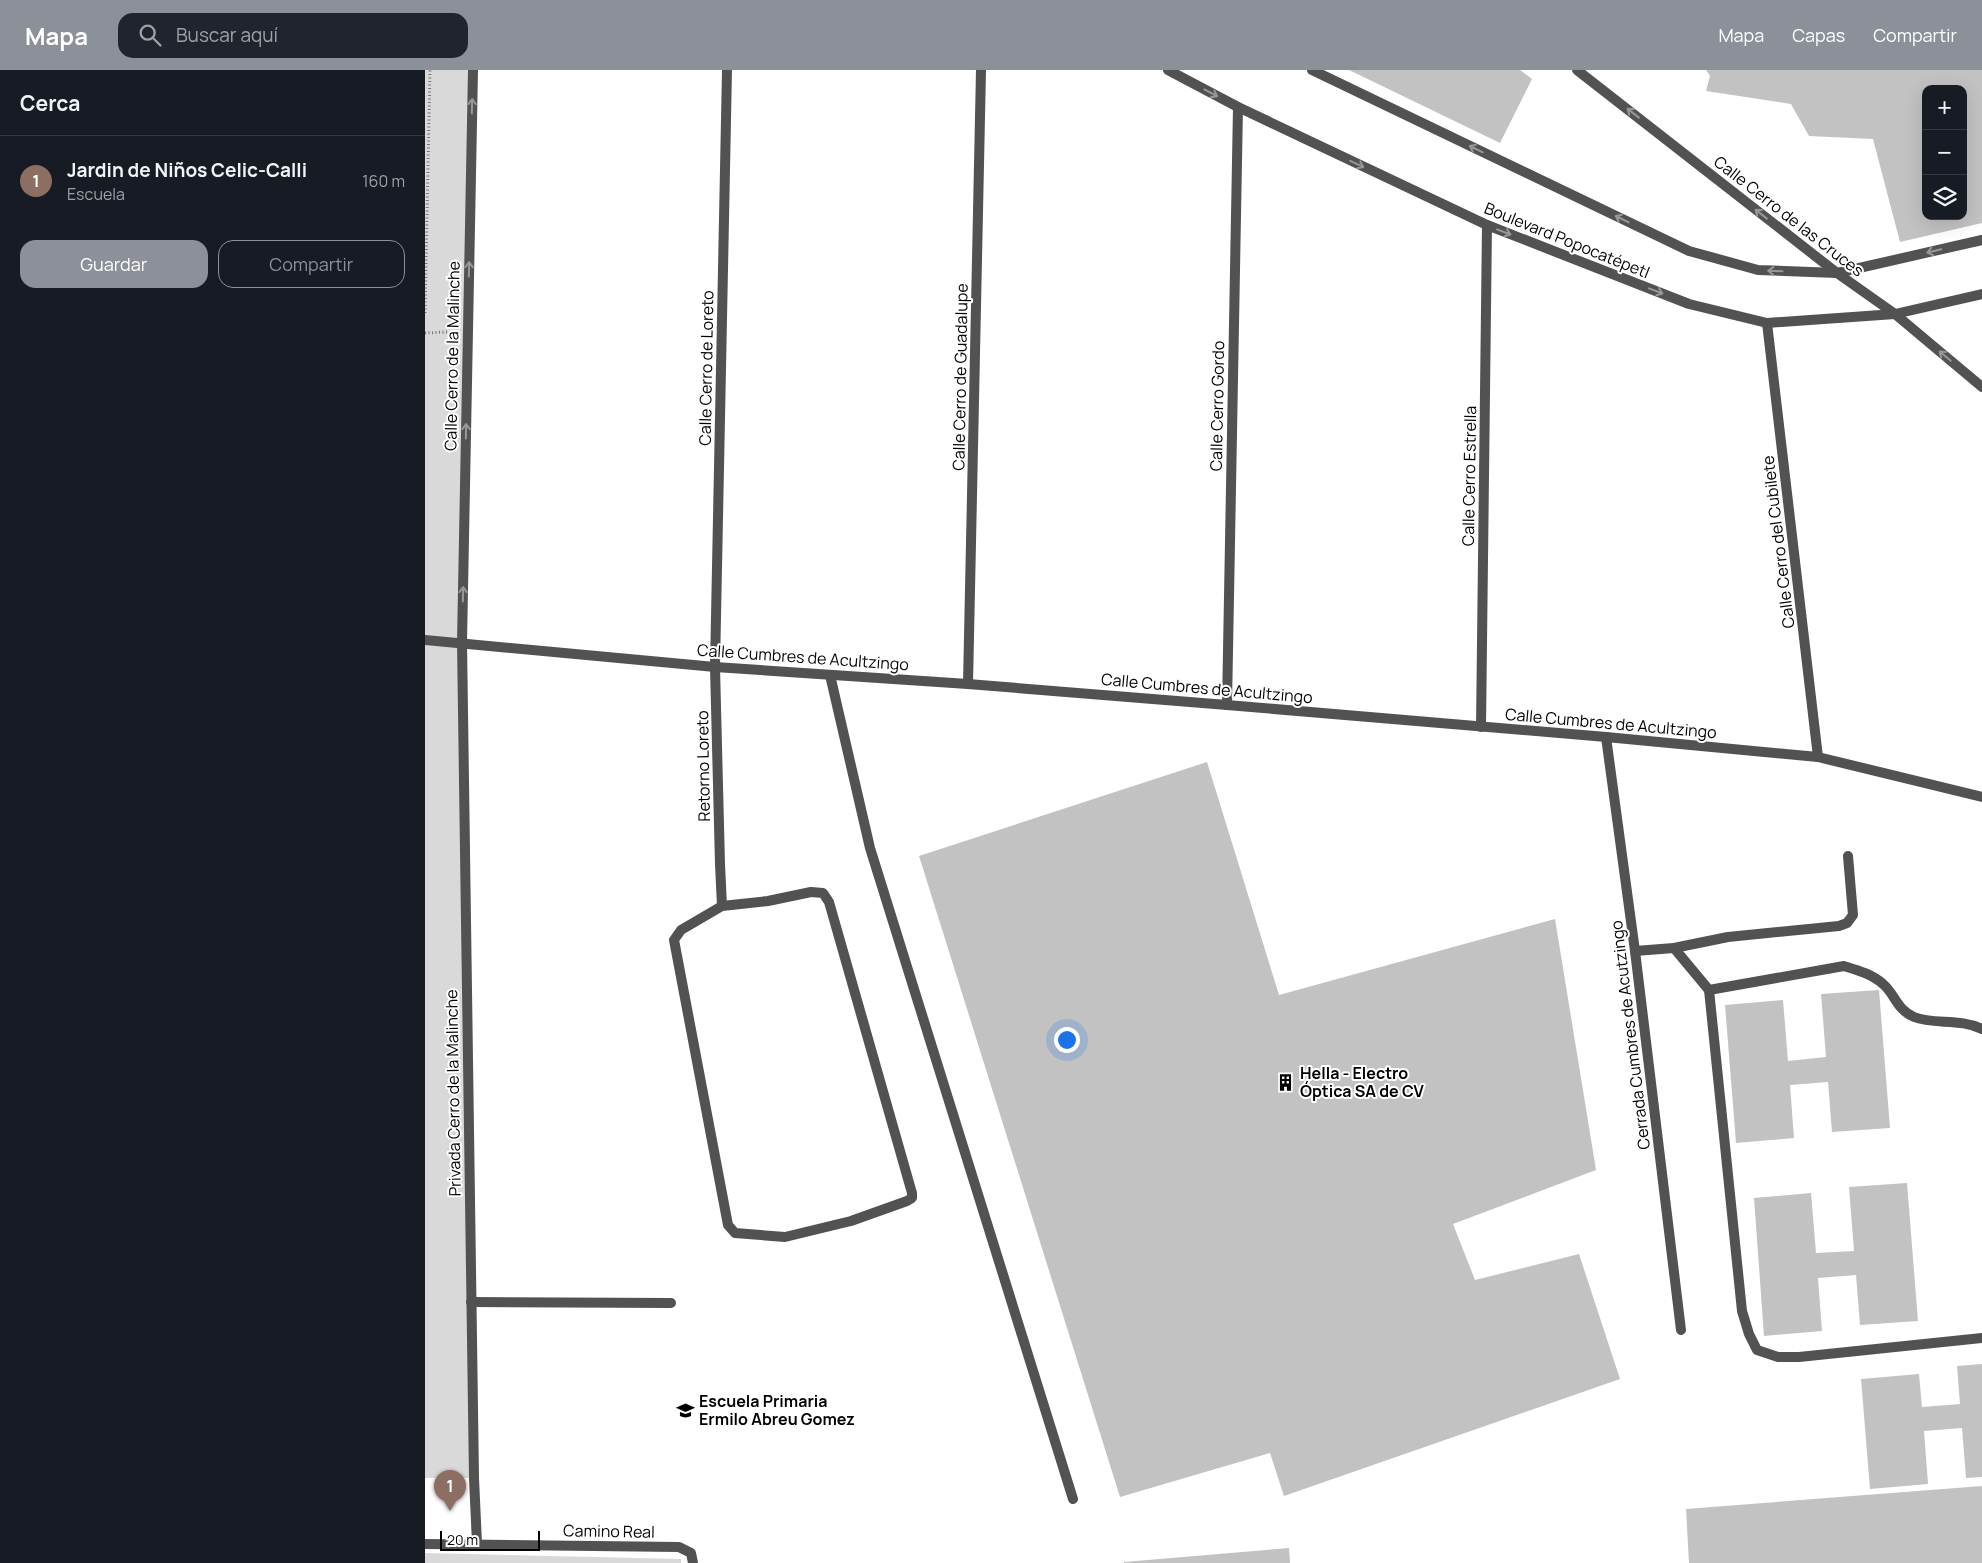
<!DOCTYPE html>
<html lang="es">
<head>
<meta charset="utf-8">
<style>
  :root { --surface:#171b24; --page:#20242c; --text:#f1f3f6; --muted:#9ea1a6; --line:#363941; --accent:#8c9099 }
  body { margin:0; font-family:Manrope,sans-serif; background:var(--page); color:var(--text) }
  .controls { position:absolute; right:15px; top:15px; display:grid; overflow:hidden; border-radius:10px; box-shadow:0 5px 20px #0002 }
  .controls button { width:45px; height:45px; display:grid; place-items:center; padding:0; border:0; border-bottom:1px solid var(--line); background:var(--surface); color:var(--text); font:25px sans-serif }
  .scale { position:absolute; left:15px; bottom:12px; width:100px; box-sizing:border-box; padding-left:5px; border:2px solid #000; border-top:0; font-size:14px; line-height:18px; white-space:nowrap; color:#000; -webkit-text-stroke:4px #fff; paint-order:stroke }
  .you { position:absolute; left:641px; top:969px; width:18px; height:18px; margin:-12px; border:4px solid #fff; border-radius:50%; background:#1a73e8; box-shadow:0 0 0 8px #1a73e833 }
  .badge { display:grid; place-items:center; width:32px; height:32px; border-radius:50%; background:var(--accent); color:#fff; font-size:16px; font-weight:700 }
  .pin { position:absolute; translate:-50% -41px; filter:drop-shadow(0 1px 2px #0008) }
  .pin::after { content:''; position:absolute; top:26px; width:18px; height:15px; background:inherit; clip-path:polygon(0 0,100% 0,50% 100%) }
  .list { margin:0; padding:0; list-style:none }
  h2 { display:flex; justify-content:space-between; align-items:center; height:65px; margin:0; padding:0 20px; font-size:21px }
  h2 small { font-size:16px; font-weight:400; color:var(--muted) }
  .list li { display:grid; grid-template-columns:32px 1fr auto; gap:15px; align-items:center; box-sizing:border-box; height:90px; padding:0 20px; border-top:1px solid var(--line) }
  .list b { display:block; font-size:19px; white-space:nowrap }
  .list p { margin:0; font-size:16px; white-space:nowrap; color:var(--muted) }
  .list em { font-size:16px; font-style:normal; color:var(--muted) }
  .actions { display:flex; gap:10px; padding:15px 20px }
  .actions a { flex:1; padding:11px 0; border:1px solid var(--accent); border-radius:15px; text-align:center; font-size:18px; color:var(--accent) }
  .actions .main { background:var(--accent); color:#fff }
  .icon { flex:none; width:28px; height:28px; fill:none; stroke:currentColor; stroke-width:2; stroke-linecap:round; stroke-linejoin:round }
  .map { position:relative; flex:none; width:1557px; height:1493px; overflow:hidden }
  header { display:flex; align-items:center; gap:30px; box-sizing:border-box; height:70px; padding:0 25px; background:var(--accent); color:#fff }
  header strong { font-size:24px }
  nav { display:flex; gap:28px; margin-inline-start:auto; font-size:18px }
  .search { width:350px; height:45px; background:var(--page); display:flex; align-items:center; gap:12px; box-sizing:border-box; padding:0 18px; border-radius:15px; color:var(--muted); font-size:19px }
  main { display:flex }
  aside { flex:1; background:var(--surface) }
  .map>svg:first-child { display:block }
  .green { fill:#d9d9d9 }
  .building { fill:#c2c2c2; fill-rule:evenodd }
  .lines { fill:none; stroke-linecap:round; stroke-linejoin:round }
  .path { stroke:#747474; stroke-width:3; stroke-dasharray:1 2.5; stroke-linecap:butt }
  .service { stroke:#525252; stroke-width:10 }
  .pedestrian { stroke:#525252; stroke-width:10 }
  .minor { stroke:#525252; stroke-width:10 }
  .tertiary { stroke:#525252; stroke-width:10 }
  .oneway { stroke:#979797 }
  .labels { text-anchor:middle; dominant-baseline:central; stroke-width:4; stroke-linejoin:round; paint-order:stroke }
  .street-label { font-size:16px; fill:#000; stroke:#fff }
  .poi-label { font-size:16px; font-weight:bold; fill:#000; stroke:#fff; text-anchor:start }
</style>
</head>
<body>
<header>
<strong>Mapa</strong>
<div class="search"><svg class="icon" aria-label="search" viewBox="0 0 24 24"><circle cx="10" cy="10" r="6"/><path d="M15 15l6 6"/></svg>Buscar aquí</div>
<nav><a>Mapa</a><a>Capas</a><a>Compartir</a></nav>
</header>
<main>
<aside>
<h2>Cerca<small></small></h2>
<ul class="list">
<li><span class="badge" style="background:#8d6e63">1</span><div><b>Jardin de Niños Celic-Calli</b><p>Escuela</p></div><em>160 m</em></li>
</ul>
<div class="actions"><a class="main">Guardar</a><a>Compartir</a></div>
</aside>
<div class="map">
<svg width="1557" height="1493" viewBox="0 0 1557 1493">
  <rect width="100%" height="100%" fill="#fff"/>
  <g class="green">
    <path d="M0 0H48L37 572 49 1408H0Z"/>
    <path d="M0 1483 256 1489V1493H0Z"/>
  </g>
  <g class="building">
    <path d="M924 0H1095L1107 9 1075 73Z"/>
    <path d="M1281 0H1557V153L1475 172 1448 69 1384 66 1366 34 1281 21 1285 6ZM1501 19H1538V146H1501Z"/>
    <path d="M782 692 854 925 1130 849 1171 1100 1028 1154 1050 1210 1154 1184 1195 1309 859 1426 845 1383 695 1427 494 786Z"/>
    <path d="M1454 920 1465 1058 1407 1062 1403 1012 1365 1015 1369 1068 1311 1073 1300 935 1358 930 1363 991 1401 987 1396 924Z"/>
    <path d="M1482 1113 1493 1251 1435 1255 1431 1205 1393 1208 1397 1261 1339 1266 1329 1128 1386 1123 1391 1183 1429 1181 1424 1117Z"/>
    <path d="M1557 1294V1407L1541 1408 1537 1358 1499 1361 1503 1414 1445 1419 1436 1309 1494 1304 1497 1337 1535 1334 1532 1296Z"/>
    <path d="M1557 1416V1493H1264L1261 1439Z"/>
    <path d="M864 1478 865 1493H699V1492Z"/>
  </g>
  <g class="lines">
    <g class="path">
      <path d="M0 243 5 0"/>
      <path d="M0 263 22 262"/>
    </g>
    <g class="service">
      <path d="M405 605 445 778 648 1429"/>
      <path d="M295 794 297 836"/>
      <path d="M386 822 398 823 404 832 487 1123V1128L482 1131 426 1151 360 1167 310 1163 303 1155 249 870 256 860 297 836 343 831Z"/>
      <path d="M1249 878 1303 867 1414 856 1422 853 1428 845 1423 786"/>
    </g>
    <path class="pedestrian" d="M49 1408 52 1474"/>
    <g class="minor">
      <path d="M1342 253 1393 687"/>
      <path d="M37 572 49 1408"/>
      <path d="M543 614 556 0"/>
      <path d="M802 635 813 37"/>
      <path d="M1056 657 1062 155"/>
      <path d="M1181 667 1210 881 1256 1260"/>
      <path d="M295 794 290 597 302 0"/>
      <path d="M1210 881 1249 878 1284 920 1419 896C1432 900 1447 904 1458 914 1470 924 1472 940 1489 947 1509 955 1535 948 1557 959"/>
      <path d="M1284 920 1317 1241 1324 1264 1332 1280 1353 1287H1374L1557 1268"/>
      <path d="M46 1232 246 1233"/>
      <path d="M0 1474 254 1477 266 1483 268 1493"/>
    </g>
    <g class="tertiary">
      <path d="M743 0 813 37 1062 155 1264 234 1342 253 1470 244 1557 224"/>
      <path d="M887 0 1264 181 1333 200 1412 203 1557 170"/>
      <path d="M1152 0 1412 203 1470 244 1557 317"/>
      <path d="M0 570 290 597 543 614 802 635 1181 667 1393 687 1557 727"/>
      <path d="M37 572 48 0"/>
    </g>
  </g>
  <defs><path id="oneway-shaft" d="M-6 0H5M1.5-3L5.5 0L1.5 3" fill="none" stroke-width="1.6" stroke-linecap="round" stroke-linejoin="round" transform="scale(1.25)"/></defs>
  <g class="oneway">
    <use href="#oneway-shaft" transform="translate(786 23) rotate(28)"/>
    <use href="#oneway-shaft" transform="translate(47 36) rotate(-89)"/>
    <use href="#oneway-shaft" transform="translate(1208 43) rotate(-142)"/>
    <use href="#oneway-shaft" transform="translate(1051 79) rotate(-154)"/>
    <use href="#oneway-shaft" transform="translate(932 94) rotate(25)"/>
    <use href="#oneway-shaft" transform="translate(1336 144) rotate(-142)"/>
    <use href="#oneway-shaft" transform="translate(1197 149) rotate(-154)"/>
    <use href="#oneway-shaft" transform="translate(1079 162) rotate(21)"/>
    <use href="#oneway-shaft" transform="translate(1509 181) rotate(167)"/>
    <use href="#oneway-shaft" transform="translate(44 199) rotate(-89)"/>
    <use href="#oneway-shaft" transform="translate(1350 201) rotate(-178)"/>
    <use href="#oneway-shaft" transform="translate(1231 221) rotate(21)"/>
    <use href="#oneway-shaft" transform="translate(1520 286) rotate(-140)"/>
    <use href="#oneway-shaft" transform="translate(41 361) rotate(-89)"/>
    <use href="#oneway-shaft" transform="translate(38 524) rotate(-89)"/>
  </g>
  <defs>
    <symbol id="building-bare" viewBox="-9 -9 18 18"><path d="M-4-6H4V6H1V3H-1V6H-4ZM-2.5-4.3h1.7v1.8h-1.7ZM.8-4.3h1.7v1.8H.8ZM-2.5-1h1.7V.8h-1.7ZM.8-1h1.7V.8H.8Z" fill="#000" stroke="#fff" stroke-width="2.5" paint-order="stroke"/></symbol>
    <symbol id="school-bare" viewBox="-9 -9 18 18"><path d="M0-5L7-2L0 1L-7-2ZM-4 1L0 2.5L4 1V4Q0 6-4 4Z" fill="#000" stroke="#fff" stroke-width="2.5" paint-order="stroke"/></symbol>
  </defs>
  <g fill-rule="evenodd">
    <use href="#building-bare" x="848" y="1000" width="25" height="25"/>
    <use href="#school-bare" x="248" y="1328" width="25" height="25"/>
  </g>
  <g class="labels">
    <g class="street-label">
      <text transform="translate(1364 146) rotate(38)">Calle Cerro de las Cruces</text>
      <text transform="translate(1142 170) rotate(22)">Boulevard Popocatépetl</text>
      <text transform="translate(27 286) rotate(-89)">Calle Cerro de la Malinche</text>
      <text transform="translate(281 298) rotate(-89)">Calle Cerro de Loreto</text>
      <text transform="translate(535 307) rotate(-89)">Calle Cerro de Guadalupe</text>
      <text transform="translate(792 336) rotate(-89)">Calle Cerro Gordo</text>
      <text transform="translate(1044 406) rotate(-89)">Calle Cerro Estrella</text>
      <text transform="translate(1353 472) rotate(-97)">Calle Cerro del Cubilete</text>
      <text transform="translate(378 587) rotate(4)">Calle Cumbres de Acultzingo</text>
      <text transform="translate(782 618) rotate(5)">Calle Cumbres de Acultzingo</text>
      <text transform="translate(1186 653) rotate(5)">Calle Cumbres de Acultzingo</text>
      <text transform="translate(278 696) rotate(-91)">Retorno Loreto</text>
      <text transform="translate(1205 965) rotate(-97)">Cerrada Cumbres de Acutzingo</text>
      <text transform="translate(28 1023) rotate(-91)">Privada Cerro de la Malinche</text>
      <text transform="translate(184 1461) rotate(1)">Camino Real</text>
    </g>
    <g class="poi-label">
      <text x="875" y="1003">Hella - Electro<tspan x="875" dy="18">Óptica SA de CV</tspan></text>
      <text x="274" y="1331">Escuela Primaria<tspan x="274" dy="18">Ermilo Abreu Gomez</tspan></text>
    </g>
  </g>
</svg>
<div class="controls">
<button>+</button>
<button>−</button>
<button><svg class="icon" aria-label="layers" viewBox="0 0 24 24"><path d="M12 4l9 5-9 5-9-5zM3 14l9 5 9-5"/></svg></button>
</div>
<div class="scale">20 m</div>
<div class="you"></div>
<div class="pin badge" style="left:25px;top:1441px;background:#8d6e63">1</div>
</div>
</main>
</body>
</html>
